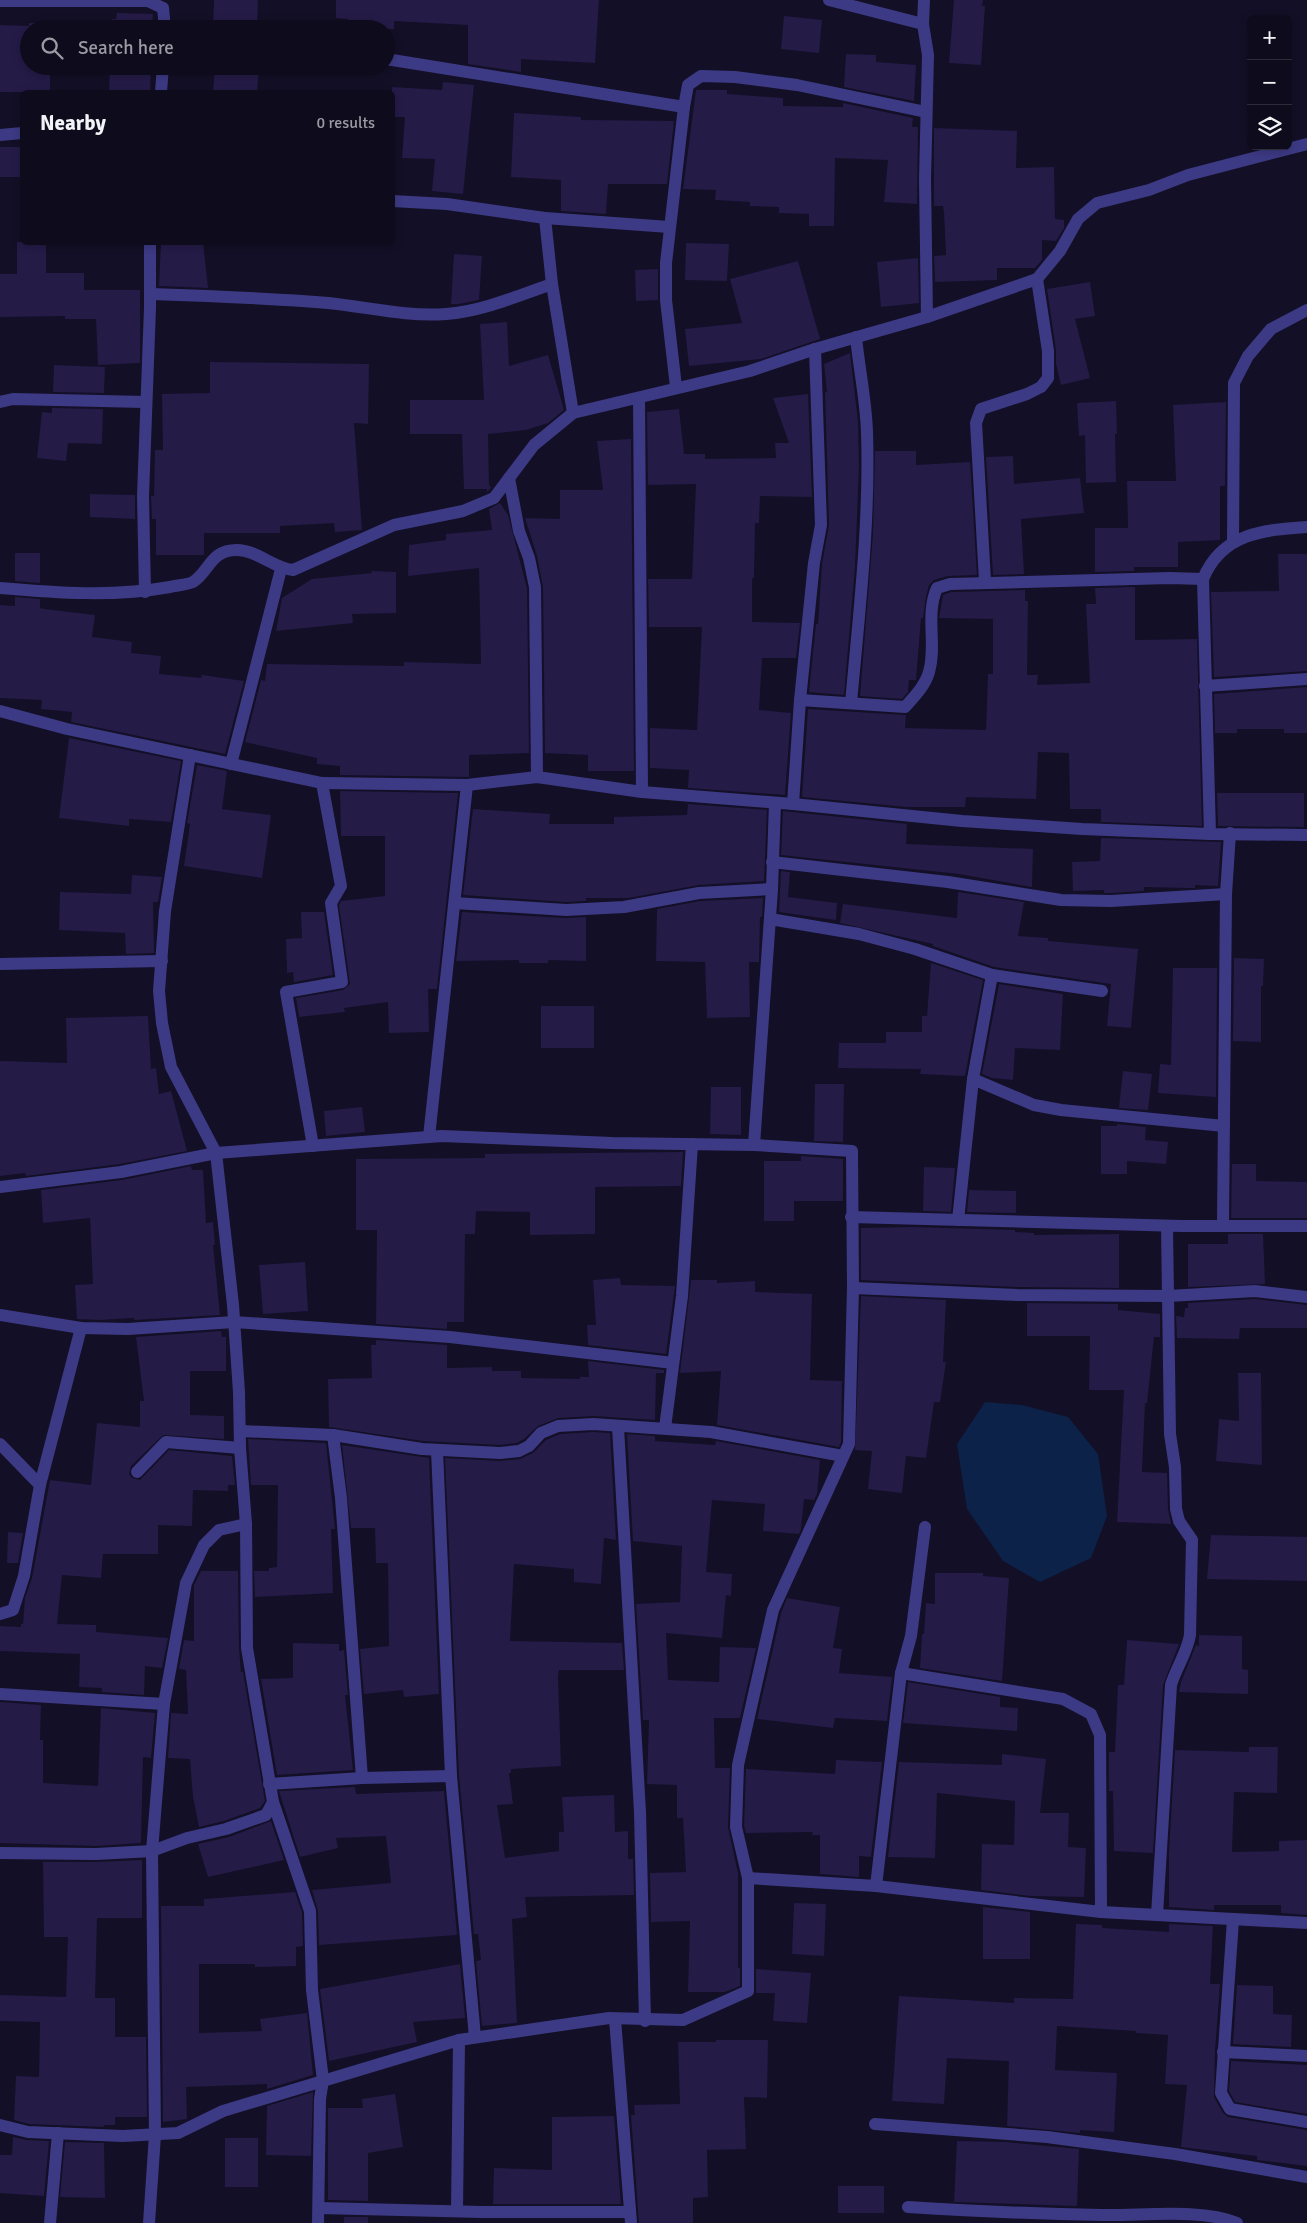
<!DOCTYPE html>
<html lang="en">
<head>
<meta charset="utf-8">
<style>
  :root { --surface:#0e0b1c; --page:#1c1929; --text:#f1f3f6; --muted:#9b9ba3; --line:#2e2b3b }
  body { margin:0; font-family:Signika,sans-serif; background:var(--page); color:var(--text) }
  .controls { position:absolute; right:15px; top:15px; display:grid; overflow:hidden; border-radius:8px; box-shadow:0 2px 8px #0003 }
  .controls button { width:45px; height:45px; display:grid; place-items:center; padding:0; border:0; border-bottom:1px solid var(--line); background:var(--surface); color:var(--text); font:25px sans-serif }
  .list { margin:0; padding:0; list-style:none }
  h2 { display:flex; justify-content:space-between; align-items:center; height:65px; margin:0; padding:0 20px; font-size:21px }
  h2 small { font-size:16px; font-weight:400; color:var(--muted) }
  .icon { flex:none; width:28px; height:28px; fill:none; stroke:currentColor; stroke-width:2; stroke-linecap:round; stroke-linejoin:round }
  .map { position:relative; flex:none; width:1307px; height:2223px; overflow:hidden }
  .search { position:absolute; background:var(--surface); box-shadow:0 2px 8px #0003; left:20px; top:20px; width:375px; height:55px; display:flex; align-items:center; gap:12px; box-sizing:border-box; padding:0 18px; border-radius:28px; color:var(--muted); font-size:19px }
  .panel { position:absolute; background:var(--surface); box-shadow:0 2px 8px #0003; left:20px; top:90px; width:375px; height:155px; border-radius:8px }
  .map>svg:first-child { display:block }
  .water { fill:#0c2248 }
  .building { fill:#241b47 }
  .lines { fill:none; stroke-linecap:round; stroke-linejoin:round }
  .street { stroke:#3d3a85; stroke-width:12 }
</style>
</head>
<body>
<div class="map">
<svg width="1307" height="2223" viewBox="0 0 1307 2223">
  <rect width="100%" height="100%" fill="#130f26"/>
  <path class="water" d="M985 1402 1022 1405 1068 1417 1098 1454 1107 1516 1091 1558 1040 1582 1003 1561 967 1509 957 1444Z"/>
  <g class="building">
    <path d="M214 0H258L257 29H213Z"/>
    <path d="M336 0H599L595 63 521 59V72L468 64V25L394 21V29H348V19L336 18Z"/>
    <path d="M954 0H983L982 6H985L981 65 949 63Z"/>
    <path d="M117 13 153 14 152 29H112V19H116Z"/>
    <path d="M784 16 822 20 819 53 781 49Z"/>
    <path d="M29 23H51V29H29V66H50V92H0V25L29 26Z"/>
    <path d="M846 54 876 55V62L916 65 914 101 844 87Z"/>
    <path d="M110 66H151L150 92H109Z"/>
    <path d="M215 66 259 67 257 92H213Z"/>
    <path d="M443 82 474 85 463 194 432 191 435 159 402 158 405 117H392V87L442 90Z"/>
    <path d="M696 90H727V94L783 98V106L843 107V103L913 118 912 127H918L917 204 884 202 888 160 835 158 834 226H809V214L779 213V207L750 206V202L715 200 716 190 683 189Z"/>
    <path d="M514 113 581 117V120L674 121 667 184H608L606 214 561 211V180L511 177Z"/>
    <path d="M934 128 1017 131 1016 168 1054 167 1055 219 1064 220V228L1056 241 1042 240V260L1035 268H997V280L935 282 934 256 946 255 944 212 943 206H934Z"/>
    <rect x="0" y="147" width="22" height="30"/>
    <path d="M17 242H46V273H84V290H140V363L98 365 96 319H65V316L0 317V274H17Z"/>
    <path d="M161 242H203L208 288 159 286Z"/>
    <path d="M686 243 729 244 727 281 685 280Z"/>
    <path d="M454 254 482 256 479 300 459 304H451Z"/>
    <path d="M918 258 919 303 881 307 877 262Z"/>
    <path d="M798 261 820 339 761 359 689 366 685 329 742 323 730 279Z"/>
    <path d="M658 269V300L636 301 635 270Z"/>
    <path d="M1090 282 1095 316 1075 319 1090 378 1061 385 1056 364V350L1047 289Z"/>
    <path d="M507 322 509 366 548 355 564 410 548 423 526 430 488 434 489 485 491 488 487 492V489H464L462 434H410V400H484L480 324Z"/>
    <path d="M850 353 858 421 859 466 855 567 844 695 809 692 816 624H818L822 564 829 525 825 392H827L824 364Z"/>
    <path d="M210 362 369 364 368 424 354 423 362 530 335 532 334 523 280 526V533H204V555H156V519H152L151 496H154L155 450H163L162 394 210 393Z"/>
    <path d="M54 365 105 367 104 393 53 392Z"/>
    <path d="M808 394 812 497 760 496 759 523H755L754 578H752V622L800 623 796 658H762L759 710 791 713 785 795 688 788 689 770 650 768V728L697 730 702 627H649L648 579H692L696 484 648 485 647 412 679 409 684 454H705V459L776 458 775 443H789L773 398Z"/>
    <path d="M1116 401 1117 434H1115L1116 482 1086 483 1085 435 1079 436 1077 403Z"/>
    <path d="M1226 402 1225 486H1220V540L1178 542V567H1134V571L1095 572V528H1128L1127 481H1176L1173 405Z"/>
    <path d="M52 408 103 409 102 444 68 443 66 461 37 458 42 412 52 413Z"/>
    <path d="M631 439 634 771H588V755L545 753 543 587 537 556 525 518 560 519V490H603L597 441Z"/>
    <path d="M875 451H916V465L970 462 977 575 948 576 934 580 929 585 926 597 923 618H921L916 680H909L908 692 902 699 860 696 873 534Z"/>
    <path d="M1013 456 1014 484 1080 478 1084 513 1021 519 1024 574 993 575 986 457Z"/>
    <path d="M90 494 135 495V519L90 517Z"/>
    <path d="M500 503 508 515 527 588 529 753 469 755V777L340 775V766L317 764V758L245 742 261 680 265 681 267 664 404 666V662L481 664 479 568 408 576 409 545 446 540V534L492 530 489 509Z"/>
    <path d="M15 553H40V583L15 581Z"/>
    <path d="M1278 554H1307V671L1214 677 1211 592 1279 591Z"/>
    <path d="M371 571 396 572V613L352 614 353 623 276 631 282 598 312 579 372 573Z"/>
    <path d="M1135 587V640L1197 639 1202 826 1101 822V809H1070L1069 753 1038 752 1036 799 966 797 965 807H907L802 797 808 709 906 715 905 728 986 730 988 674H993V619L939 618 943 595 951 592 1025 590V601H1028L1027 675H1038L1037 685 1090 683 1086 604H1096L1095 588Z"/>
    <path d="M15 597 40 599V608L44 609 95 615 92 637 132 642 131 653 161 656 159 674 201 678 202 675 244 681 225 754 71 722 72 712 41 709 42 700 0 698V605L15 606Z"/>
    <path d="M1307 687V733H1284V729H1237V733H1215L1214 694Z"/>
    <path d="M69 738 181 761 171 822 129 819V826L59 818Z"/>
    <path d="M197 765 227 771 222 809 271 815 262 878 184 866 190 824 187 823Z"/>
    <path d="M340 791 458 793 437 989H428L429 1032 389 1033 388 1002 344 1008 345 1012 299 1017 296 998 343 990 350 984 339 905 341 901 385 896V836H341Z"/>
    <path d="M1217 793H1304V827L1218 826Z"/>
    <path d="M688 804 767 810 764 881 699 885 629 898H586V901L566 902 463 895 473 809 550 814 549 824H614V817L687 815Z"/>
    <path d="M783 811 907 824 906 844 1033 849 1032 887 959 874 781 855Z"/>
    <path d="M1101 838 1221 842 1218 886 1195 885V888H1189L1144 887V891L1111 893H1104V890L1073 891 1072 862 1100 861Z"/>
    <path d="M781 871 790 872 788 897 837 903 836 920 779 912Z"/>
    <path d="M132 875 162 877 158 902H153L154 953 126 954 125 933 59 930 60 892 131 894Z"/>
    <path d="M958 892 1024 902 1018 936 1048 938V941L1138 949 1131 1028 1107 1026 1111 984 994 967 933 946V944L840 923 843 904 957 918Z"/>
    <path d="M763 898 762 917H760L759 962H749L750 1017 707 1018 705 962 656 961 657 909 700 901Z"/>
    <path d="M301 912H324L333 975 294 982 293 972 287 973 286 939 302 938Z"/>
    <path d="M462 912 565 918 586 917V961L548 960V963H519V960L456 961Z"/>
    <path d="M1234 958 1264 959 1263 986H1261V1042L1233 1041Z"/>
    <path d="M931 963 983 980 965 1076 920 1074 921 1069 838 1068 839 1043H886V1032H922V1016H927Z"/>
    <path d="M1173 968H1217L1216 1097 1158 1093 1160 1064 1171 1065Z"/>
    <path d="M999 984 1063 994 1060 1050 1015 1048 1013 1080 992 1078 982 1074Z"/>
    <rect x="541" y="1006" width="53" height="42"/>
    <path d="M148 1016 151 1069 156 1068 159 1094 171 1091 187 1151 120 1164 26 1176 25 1173 0 1176V1061L67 1063 66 1018Z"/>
    <path d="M1123 1071 1152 1074 1148 1110 1119 1108Z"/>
    <path d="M815 1084H844L843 1142 814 1141Z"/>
    <path d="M711 1087H741V1135L710 1134Z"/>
    <path d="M362 1107 365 1132 326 1136 324 1111Z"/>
    <path d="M1117 1124 1146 1127 1145 1140 1168 1142 1166 1164 1127 1161V1174H1101V1126H1117Z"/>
    <path d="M683 1152 681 1186 595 1187V1234L530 1235V1212L476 1211 475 1234H465L464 1322H447V1329L376 1324 377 1230H356V1159L485 1158V1154Z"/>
    <path d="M801 1156 843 1159V1201H794V1221H764V1161H801Z"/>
    <path d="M1232 1164H1256V1181L1307 1182V1218H1231Z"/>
    <path d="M191 1166 192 1170H203L206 1223 213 1222 215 1245H213L220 1315 134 1320V1318L99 1320 77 1319 75 1285 93 1284 90 1218 43 1223 41 1190 122 1180Z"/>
    <path d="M924 1167 955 1168 951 1212 923 1211Z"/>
    <path d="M969 1190 1016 1191V1213L967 1212Z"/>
    <path d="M911 1227 1015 1230V1232L1034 1233V1235L1119 1234V1288L1017 1287 861 1280V1228Z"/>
    <path d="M1228 1234H1263L1265 1284 1188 1287V1244H1228Z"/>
    <path d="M305 1262 308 1311 263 1314 259 1265Z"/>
    <path d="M620 1278 621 1285 675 1286 666 1354 588 1345 587 1325H596L593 1280Z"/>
    <path d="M691 1280H717V1283L755 1281V1292L812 1294 810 1380 842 1381 841 1442 839 1447 717 1425 721 1371 680 1373Z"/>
    <path d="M861 1296 946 1300 943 1362H946L940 1402H934L926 1458 906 1456 902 1493 868 1489 872 1451 855 1450Z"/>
    <path d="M1255 1299 1307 1305V1328H1240L1239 1339 1177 1338 1176 1316 1184 1317 1185 1308H1188V1303Z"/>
    <path d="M1027 1303 1118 1304V1310L1160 1314V1337H1154L1147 1403H1145L1142 1472 1167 1473 1168 1509 1171 1524 1117 1522 1124 1390H1089L1090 1336H1027Z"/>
    <path d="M221 1331 222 1337H226V1371H190V1415L224 1416V1439L163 1435 131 1466 129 1474 132 1478 140 1480 169 1450 232 1456 235 1485H228V1491L193 1490 192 1526 158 1525V1554H103L101 1578 62 1575 57 1624 96 1625V1632L168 1638 162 1668 145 1666 144 1695 102 1692V1688L79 1687 80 1654 0 1651V1626L21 1627V1624H23L25 1598 32 1578 50 1480 91 1485 97 1423 140 1427V1401H144L136 1337Z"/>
    <path d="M376 1340 447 1345V1368L492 1367V1371H521V1378L580 1379V1377H589L588 1361 664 1370V1373H656L655 1420 594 1416 558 1418 538 1426 524 1439 517 1443 500 1445 423 1441 329 1427 328 1379 372 1378 371 1345H376Z"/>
    <path d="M1238 1373H1261L1262 1465 1216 1461 1219 1419 1239 1421Z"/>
    <path d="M593 1432 610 1433 616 1540 604 1538 601 1584 574 1582V1569L514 1564 510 1641 622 1643 624 1670H559L558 1677 561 1766 511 1769V1773H509L513 1804 497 1805 505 1858 559 1851V1832H564L562 1797 614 1795 615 1832 628 1831V1859H633L634 1895 525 1897 527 1917 512 1919 517 2023 482 2026 476 1961 481 1960 478 1934H474L459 1775 445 1458 500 1461 520 1459 533 1453 546 1440 560 1434Z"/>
    <path d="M627 1434 655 1436V1441L715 1445 716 1441 820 1460 817 1494 814 1500 804 1499 801 1529 799 1534 763 1531 765 1504 712 1500 706 1572 732 1574 731 1596 726 1595 722 1638 666 1633 668 1680 719 1682 720 1647 756 1648 740 1718H714L715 1768H730L728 1827 738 1873V1968H740V1986L725 1992H688L690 1921 651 1922 650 1873 686 1872 683 1818H677V1785L647 1784 649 1720H643L636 1604 680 1602 682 1546 633 1541Z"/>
    <path d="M248 1439 326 1443 335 1529H331L333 1593 255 1597 254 1571H269V1568L277 1567 278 1485H251Z"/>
    <path d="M342 1445 429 1458 439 1694 404 1697 403 1690 364 1694 360 1649 389 1646 388 1563H376L375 1528H351Z"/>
    <path d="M8 1532 23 1533 18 1563H7Z"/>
    <path d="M1211 1535 1307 1537V1581L1207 1579Z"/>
    <path d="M201 1571H238L239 1648 241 1672H243L265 1801 260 1808 224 1821 199 1827 193 1797 190 1759 168 1758 171 1713 188 1714 186 1670 179 1669 184 1640 194 1641V1585Z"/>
    <path d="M935 1573H983V1576L1009 1578 1002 1681 920 1668 922 1634H924L926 1603 935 1604Z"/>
    <path d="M787 1598 840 1607 833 1648 842 1649 839 1673 892 1677 887 1721 835 1718 833 1728 757 1719 781 1613Z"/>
    <path d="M1199 1635 1242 1636V1669L1248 1670V1694L1179 1692 1181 1682 1196 1645 1199 1646Z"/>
    <path d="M1127 1640 1179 1644 1163 1685 1153 1853 1114 1851 1113 1791H1109V1752H1115L1118 1685H1124Z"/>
    <path d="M293 1643 339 1644V1651L344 1650 348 1695H345L353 1770 277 1775 261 1679 293 1678Z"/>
    <path d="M908 1682 1000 1697V1707L1018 1708 1017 1731 903 1723Z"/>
    <path d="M0 1702 41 1705 40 1740H43V1783L98 1786 101 1708 155 1713 151 1758 143 1757 141 1843 96 1846 0 1843Z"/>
    <path d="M1249 1747H1278L1277 1793 1234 1792 1232 1852 1279 1851V1841L1307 1840V1915L1281 1913V1905H1214V1910L1169 1907V1853L1175 1750 1249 1752Z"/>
    <path d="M1002 1754 1046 1759 1040 1813H1069L1068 1847 1086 1848 1084 1897 1030 1896 981 1890 982 1844 1014 1845 1015 1801 937 1793 935 1858 888 1857 899 1762 1002 1765Z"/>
    <path d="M836 1760 882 1762 871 1857 859 1856V1877L820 1874V1835H812L813 1832 746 1833 744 1826 746 1769 835 1774Z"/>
    <path d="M355 1787 356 1794 444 1791 457 1935 319 1945 318 1911 312 1890 391 1883 386 1836 336 1838 338 1848 300 1857 279 1791Z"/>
    <path d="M271 1821 284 1860 208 1877 198 1844 229 1837Z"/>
    <path d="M142 1860V1918H97L95 1998H115V2037H146L147 2117H115V2125H104V2127L29 2124 14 2120 16 2076 39 2077 40 2022 0 2021V1995L66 1997 68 1937H44L43 1862H96Z"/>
    <path d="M295 1892 302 1912 303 1946 296 1947V1966L255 1967V1964H199V2033L262 2031 260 2019 307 2013 313 2075 267 2089V2084L186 2087 187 2119 163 2122 161 1906H204V1899Z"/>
    <path d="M794 1903 826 1904 824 1956 792 1954Z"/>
    <path d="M983 1907 1030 1912V1959H983Z"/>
    <path d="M1076 1924 1102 1925V1928L1169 1932V1924L1213 1926 1210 1984H1220L1215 2051 1214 2097 1223 2113 1228 2117 1307 2130V2166L1257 2160V2156L1181 2147 1187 2085 1165 2084 1168 2035 1136 2033V2031L1057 2026 1055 2070 1117 2073 1114 2132 1080 2130V2133L1007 2126 1009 2061 947 2058 944 2104 892 2101 899 1996 1014 2003V1998L1073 1999Z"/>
    <path d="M460 1964 465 2018 413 2022 417 2042 329 2061 320 1989Z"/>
    <path d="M756 1969 811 1973 807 2023 773 2021 775 1993H756Z"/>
    <path d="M1237 1985 1273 1986V2014L1292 2015 1291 2047 1233 2044Z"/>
    <path d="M716 2040H768L767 2098 744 2097 746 2149 707 2150 708 2197 693 2198V2223H639L631 2115H635L634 2105 680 2104 678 2042H716Z"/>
    <path d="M1231 2061 1307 2065V2114L1235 2102 1229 2091Z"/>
    <path d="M313 2092 311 2156 266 2155 267 2106Z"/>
    <path d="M395 2094 403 2147 368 2153V2201L328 2200V2108H363L362 2099Z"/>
    <path d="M614 2116 621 2204H493L494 2168 552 2170V2117Z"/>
    <path d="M13 2137 27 2140 49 2141 44 2196 0 2193V2155H12Z"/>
    <rect x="225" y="2138" width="33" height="49"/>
    <path d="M957 2141 1006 2142 1079 2149 1077 2206 954 2202Z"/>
    <path d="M65 2142 104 2143 105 2198 60 2197Z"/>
    <rect x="838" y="2186" width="46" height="27"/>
    <rect x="344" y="2217" width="24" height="6"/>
  </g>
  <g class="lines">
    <g class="street">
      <path d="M829 0 923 24"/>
      <path d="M924 0 923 24 928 55 925 179 927 317"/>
      <path d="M0 1H148L163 8 165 29"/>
      <path d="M386 59 684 107 666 263V300L676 387"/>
      <path d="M161 92 163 66"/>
      <path d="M684 107 688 85 701 76 735 77 797 85 926 112"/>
      <path d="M0 135 22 133"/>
      <path d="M392 201 447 204 545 218 669 227"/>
      <path d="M545 218 552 284 573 413"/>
      <path d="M150 294C210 296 269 298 328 303 367 307 407 317 446 314 483 311 517 296 552 284"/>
      <path d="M639 399 642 792"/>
      <path d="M0 402 13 399 145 402"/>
      <path d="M509 478 519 531 529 558 535 587 537 777"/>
      <path d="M1233 542 1234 383 1248 356 1271 329 1307 310"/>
      <path d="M985 581 976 423 981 409 1027 394 1041 387 1048 378V351L1037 279"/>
      <path d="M0 588C57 593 114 597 170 587 177 585 187 585 193 582 210 571 210 550 237 550 257 550 273 568 293 570L394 525 463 511 494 498 534 445 573 413 750 371 815 349 927 317 1037 279 1060 251 1078 219 1097 203 1149 190 1188 175 1307 144"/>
      <path d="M145 592 143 496 150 308V242"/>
      <path d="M1205 686 1307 679"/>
      <path d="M800 700 905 707C914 697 925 686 929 672 937 645 925 615 937 588L950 584 1170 578 1203 579"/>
      <path d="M851 703C859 613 870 522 867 432 866 400 859 368 856 337"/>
      <path d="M0 711 67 729 322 783 467 785 537 777 642 792 793 804 962 821 1082 829 1210 834 1307 835"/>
      <path d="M190 755 165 911 159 991 162 1023 171 1067 216 1153 233 1305 239 1392 240 1448 246 1524 247 1648 273 1802 310 1911 312 1990 323 2080 320 2099 318 2223"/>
      <path d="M231 764 281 569"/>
      <path d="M793 804 800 700 814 563 821 525 815 349"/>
      <path d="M1210 834 1203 579C1222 533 1263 530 1307 527"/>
      <path d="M772 862 948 882 1061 900 1111 901 1226 894"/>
      <path d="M455 903 566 910 624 907 699 893 772 889"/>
      <path d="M770 919 859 934 915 949 992 975 1102 991"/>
      <path d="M0 964 162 961"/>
      <path d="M973 1079 1034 1105 1061 1110 1224 1126"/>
      <path d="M429 1137 467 785"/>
      <path d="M313 1146 286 992 342 982 331 903 341 886 322 783"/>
      <path d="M0 1187 121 1172 216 1153 442 1136 612 1143 754 1145 772 889 775 803"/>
      <path d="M851 1217 1182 1226H1307"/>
      <path d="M958 1220 973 1079 992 975"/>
      <path d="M1223 1226 1226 894 1230 833"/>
      <path d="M853 1288 1017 1295 1168 1296 1255 1291 1307 1297"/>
      <path d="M0 1315 81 1328 128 1329 234 1322 450 1337 673 1363"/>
      <path d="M618 1427 640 1812 645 2021"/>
      <path d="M665 1428 682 1296 692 1144"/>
      <path d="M241 1431 333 1435 422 1449 500 1453 519 1451 529 1446 541 1433 558 1426 593 1424 711 1432 843 1456"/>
      <path d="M333 1435 341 1498 362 1778"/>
      <path d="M0 1444 40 1485"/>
      <path d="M437 1450 451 1776 475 2037"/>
      <path d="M137 1472 166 1442 240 1448"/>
      <path d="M0 1614 13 1610 24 1576 40 1485 81 1328"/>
      <path d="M901 1673 1063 1699 1091 1714 1100 1735 1101 1912"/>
      <path d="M0 1694 164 1704"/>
      <path d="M269 1784 362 1778 451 1776"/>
      <path d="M0 1853 96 1854 152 1851 187 1838 226 1829 266 1815 273 1802"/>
      <path d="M748 1878 736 1827 738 1765 773 1610 849 1444 853 1288 852 1151 754 1145"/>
      <path d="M876 1886 901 1673 911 1636 925 1527"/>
      <path d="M1157 1915 1171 1685C1176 1668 1187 1653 1190 1635L1192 1540 1179 1521 1176 1509 1175 1467 1170 1434 1167 1226"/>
      <path d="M1233 1920 1221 2093 1230 2109 1307 2122"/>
      <path d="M615 2019 631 2223"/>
      <path d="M1223 2052 1307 2056"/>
      <path d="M875 2124 1047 2137 1175 2154 1307 2177"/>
      <path d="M0 2125 28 2132 123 2136 178 2133 223 2111 459 2040 609 2018 683 2020 748 1991V1878L876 1886 1101 1912 1307 1923"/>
      <path d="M908 2207C972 2211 1037 2214 1102 2215 1141 2216 1201 2208 1237 2223"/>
      <path d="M319 2208 482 2212H630"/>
      <path d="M457 2211 459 2040"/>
      <path d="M50 2223 58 2133"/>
      <path d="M149 2223 155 2135 152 1851 164 1704 186 1583 204 1545 219 1530 246 1524"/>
    </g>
  </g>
</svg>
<div class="controls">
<button>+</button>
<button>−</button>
<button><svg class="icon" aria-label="layers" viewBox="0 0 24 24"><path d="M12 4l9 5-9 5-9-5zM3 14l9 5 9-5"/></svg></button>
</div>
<div class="search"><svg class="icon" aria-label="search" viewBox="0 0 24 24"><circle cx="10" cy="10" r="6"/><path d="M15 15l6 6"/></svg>Search here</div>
<section class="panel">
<h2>Nearby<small>0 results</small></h2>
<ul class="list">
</ul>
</section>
</div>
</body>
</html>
